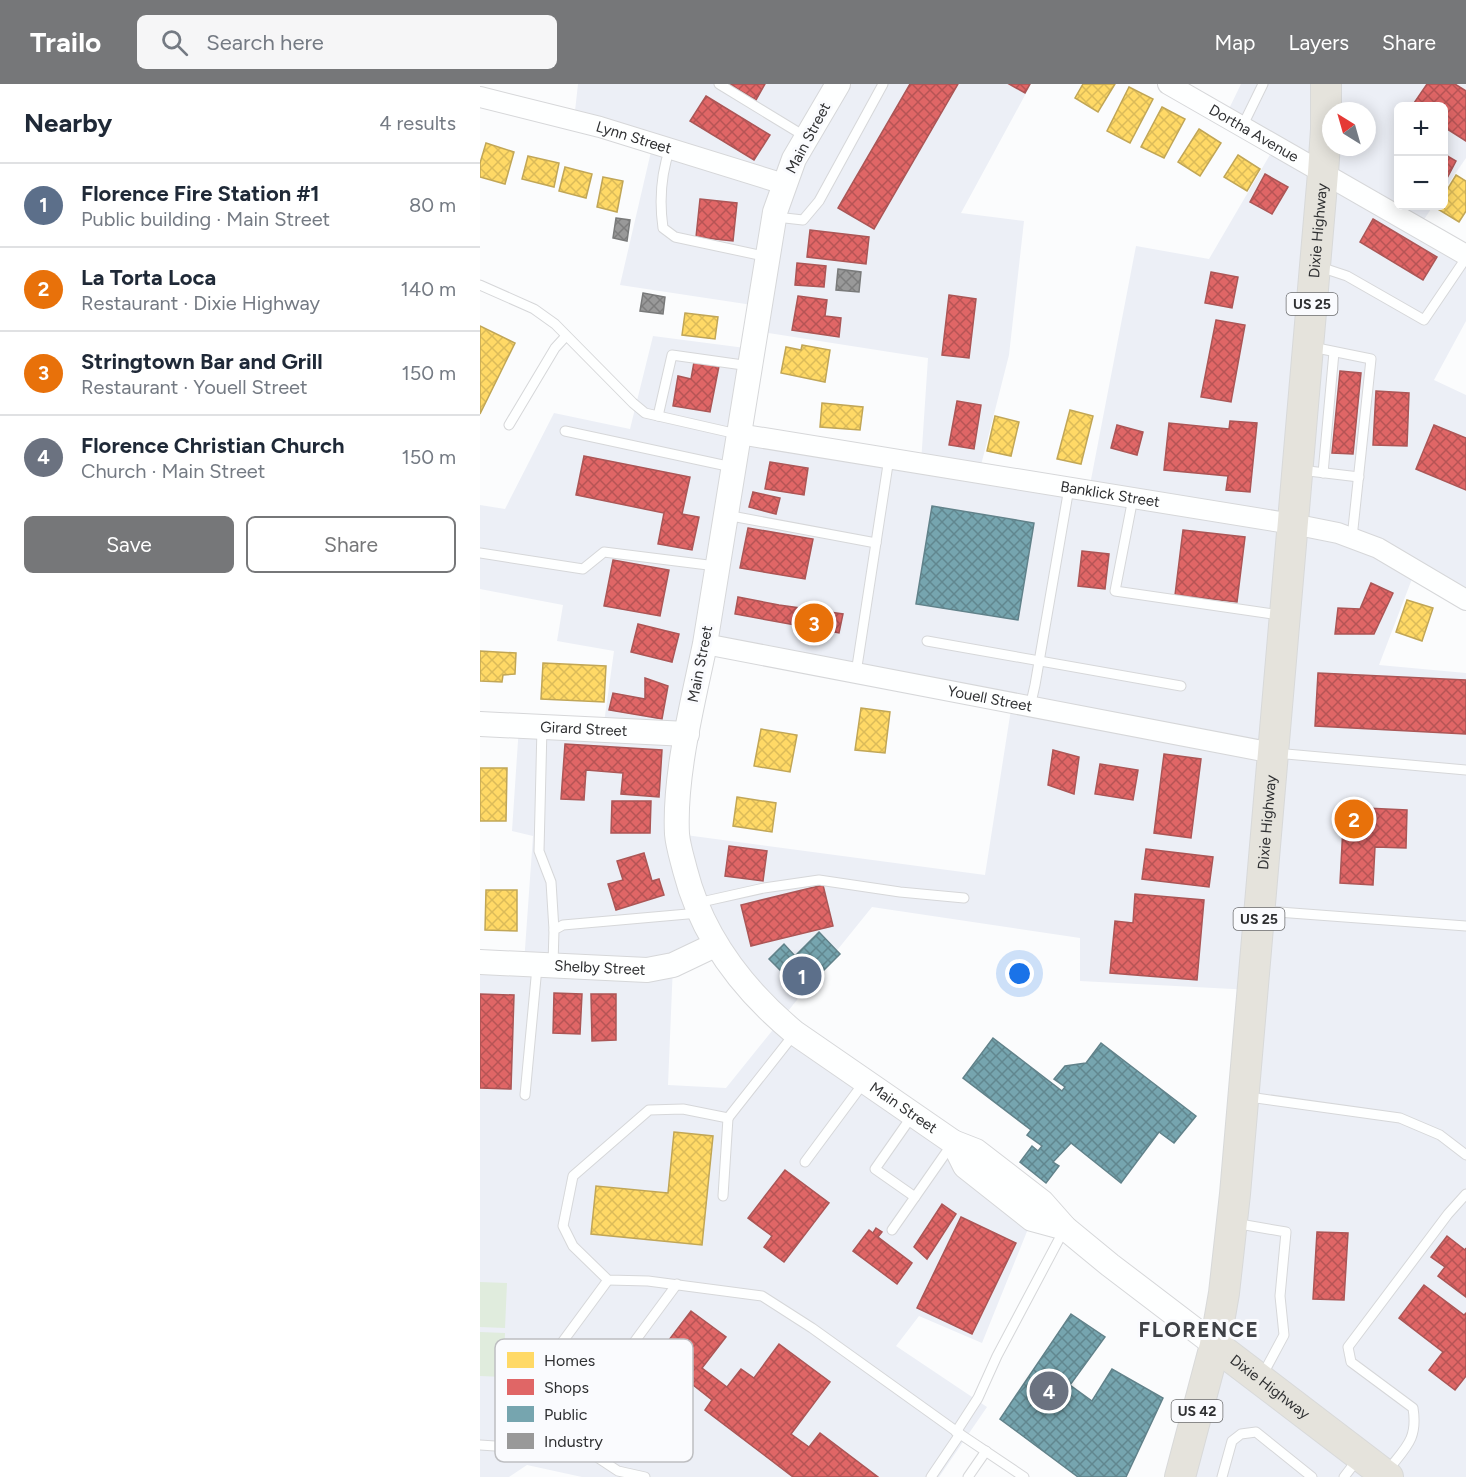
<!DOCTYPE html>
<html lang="en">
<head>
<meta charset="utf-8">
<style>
  :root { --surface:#fff; --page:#f6f6f7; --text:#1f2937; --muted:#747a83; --line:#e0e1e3; --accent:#767779 }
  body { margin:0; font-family:Figtree,sans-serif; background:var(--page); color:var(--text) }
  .controls { position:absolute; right:18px; top:18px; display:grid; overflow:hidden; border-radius:9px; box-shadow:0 3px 15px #0003 }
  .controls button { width:54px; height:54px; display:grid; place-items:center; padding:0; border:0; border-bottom:2px solid var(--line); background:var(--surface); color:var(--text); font:30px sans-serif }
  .compass { position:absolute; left:842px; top:18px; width:54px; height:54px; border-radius:50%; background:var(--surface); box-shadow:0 3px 15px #0003; rotate:323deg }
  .you { position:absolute; left:540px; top:890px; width:21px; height:21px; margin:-15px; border:4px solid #fff; border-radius:50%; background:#1a73e8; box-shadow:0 0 0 9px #1a73e833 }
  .badge { display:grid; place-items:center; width:39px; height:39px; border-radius:50%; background:var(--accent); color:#fff; font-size:20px; font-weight:700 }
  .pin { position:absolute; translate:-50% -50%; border:3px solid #fff; box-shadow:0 2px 6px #0006 }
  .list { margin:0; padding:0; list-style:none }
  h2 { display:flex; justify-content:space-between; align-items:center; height:78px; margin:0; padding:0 24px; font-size:26px }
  h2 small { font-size:20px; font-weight:400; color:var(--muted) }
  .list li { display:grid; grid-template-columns:39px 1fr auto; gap:18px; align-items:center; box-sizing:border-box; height:84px; padding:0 24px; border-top:2px solid var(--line) }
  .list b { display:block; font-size:22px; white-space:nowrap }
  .list p { margin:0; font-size:20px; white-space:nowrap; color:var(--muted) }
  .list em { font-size:20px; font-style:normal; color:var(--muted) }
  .actions { display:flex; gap:12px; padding:18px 24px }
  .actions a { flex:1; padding:14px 0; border:2px solid var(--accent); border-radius:9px; text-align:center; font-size:21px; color:var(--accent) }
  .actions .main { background:var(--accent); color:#fff }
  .icon { flex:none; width:33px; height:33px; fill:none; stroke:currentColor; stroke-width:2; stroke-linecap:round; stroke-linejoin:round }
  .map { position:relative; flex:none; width:986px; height:1393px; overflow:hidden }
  header { display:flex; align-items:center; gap:36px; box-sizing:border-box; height:84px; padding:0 30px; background:var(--accent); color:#fff }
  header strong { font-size:28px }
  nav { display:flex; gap:33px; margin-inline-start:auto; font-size:21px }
  .search { width:420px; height:54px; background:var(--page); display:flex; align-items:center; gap:15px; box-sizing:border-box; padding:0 21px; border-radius:9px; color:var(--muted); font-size:22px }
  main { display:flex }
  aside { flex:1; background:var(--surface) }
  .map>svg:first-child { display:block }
  .built { fill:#eceff6; fill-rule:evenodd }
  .park { fill:#e0ecdd }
  .homes { fill:url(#homes-cross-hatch); stroke:#c1a656; stroke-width:1.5 }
  .shops { fill:url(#shops-cross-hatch); stroke:#ab5656; stroke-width:1.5 }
  .public { fill:url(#public-cross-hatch); stroke:#61828a; stroke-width:1.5 }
  .industry { fill:url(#industry-cross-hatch); stroke:#797a7a; stroke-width:1.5 }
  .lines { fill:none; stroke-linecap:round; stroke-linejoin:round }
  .service-casing { stroke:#d6d7d9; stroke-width:11 }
  .minor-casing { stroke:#d6d7d9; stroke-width:22 }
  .tertiary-casing { stroke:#d6d7d9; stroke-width:26 }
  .primary-casing { stroke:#d8d9d9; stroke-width:32 }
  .service { stroke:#feffff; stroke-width:9 }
  .minor { stroke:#feffff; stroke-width:20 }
  .tertiary { stroke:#feffff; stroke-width:24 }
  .primary { stroke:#e5e3dc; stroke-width:30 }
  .labels { text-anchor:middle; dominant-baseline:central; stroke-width:6; stroke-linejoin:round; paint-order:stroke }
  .shield { fill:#fafbfe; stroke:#6c6d6f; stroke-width:1.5 }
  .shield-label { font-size:14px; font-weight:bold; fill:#2f3032 }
  .street-label { font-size:15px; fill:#2f3032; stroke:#fafbfe }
  .district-label { font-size:21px; font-weight:bold; letter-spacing:1.5px; fill:#3f4146; stroke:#fafbfe }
  .key { fill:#fafbfe; stroke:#bdbec1; stroke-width:1.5 }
  .key-label { font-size:16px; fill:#2f3032 }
</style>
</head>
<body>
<header>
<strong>Trailo</strong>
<div class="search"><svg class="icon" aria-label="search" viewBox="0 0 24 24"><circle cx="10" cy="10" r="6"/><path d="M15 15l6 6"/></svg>Search here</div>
<nav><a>Map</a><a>Layers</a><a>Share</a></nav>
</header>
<main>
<aside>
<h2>Nearby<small>4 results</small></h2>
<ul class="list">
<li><span class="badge" style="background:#5c6f8a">1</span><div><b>Florence Fire Station #1</b><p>Public building · Main Street</p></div><em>80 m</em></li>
<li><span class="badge" style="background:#e8710a">2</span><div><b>La Torta Loca</b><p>Restaurant · Dixie Highway</p></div><em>140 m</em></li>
<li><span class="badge" style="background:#e8710a">3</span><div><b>Stringtown Bar and Grill</b><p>Restaurant · Youell Street</p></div><em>150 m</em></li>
<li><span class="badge" style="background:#6b7280">4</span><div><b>Florence Christian Church</b><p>Church · Main Street</p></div><em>150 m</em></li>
</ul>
<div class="actions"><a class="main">Save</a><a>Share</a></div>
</aside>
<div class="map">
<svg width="986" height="1393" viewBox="0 0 986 1393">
  <defs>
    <pattern id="homes-cross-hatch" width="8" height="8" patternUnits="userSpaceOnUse" patternTransform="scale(1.5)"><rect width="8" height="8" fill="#ffd966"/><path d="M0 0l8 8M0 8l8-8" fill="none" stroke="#dbbb59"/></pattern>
    <pattern id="shops-cross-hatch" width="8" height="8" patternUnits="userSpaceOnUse" patternTransform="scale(1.5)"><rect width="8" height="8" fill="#e06666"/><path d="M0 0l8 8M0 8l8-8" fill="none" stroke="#b65455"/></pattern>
    <pattern id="public-cross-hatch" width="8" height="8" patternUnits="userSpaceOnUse" patternTransform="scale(1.5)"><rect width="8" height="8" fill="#76a5af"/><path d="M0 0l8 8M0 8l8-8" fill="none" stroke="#61878f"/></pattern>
    <pattern id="industry-cross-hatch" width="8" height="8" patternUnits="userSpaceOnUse" patternTransform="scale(1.5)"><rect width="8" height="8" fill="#999"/><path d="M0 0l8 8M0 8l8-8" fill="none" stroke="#7d7d7d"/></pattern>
  </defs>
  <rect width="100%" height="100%" fill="#fbfcfd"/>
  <path class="built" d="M98 0H551L481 129 544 137 529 271 499 389 609 406 656 162 729 175 795 62 745 33 761 0H986V74L964 106V22H918V122H953L939 143 986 171V237L954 296 986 311V516L935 487 899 581 986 589V1393H700L710 1351 772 906 600 897V854L392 823 300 937 552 1135 502 1259 439 1232 416 1262 507 1323 459 1393H102L47 1381 29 1393H0V878L44 879 53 752 32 747 39 642 123 646 134 567 77 557 83 521 0 505V421L25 425 74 329 150 345 173 252 273 265 260 350 441 379 448 274 276 247 279 222 140 201 173 59 94 36ZM851 27H887V63H851ZM225 560 532 619 505 791 198 750ZM234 861 300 937 246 1004 188 1001 193 881Z"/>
  <g class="park">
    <path d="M0 1198 27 1199 25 1244 0 1243Z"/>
    <path d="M0 1248 25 1249 23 1293 0 1292Z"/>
  </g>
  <g class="homes">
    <path d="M603 0H635L618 28 595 14Z"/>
    <path d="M649 3 673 15 650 59 627 47Z"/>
    <path d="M682 23 705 35 684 74 661 63Z"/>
    <path d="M719 45 741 59 720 92 698 78Z"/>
    <path d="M6 59 34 68 25 100 0 93V79Z"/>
    <path d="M758 71 780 85 767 107 744 93Z"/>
    <path d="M48 72 79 79 74 103 42 95Z"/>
    <path d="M85 83 112 90 106 114 79 107Z"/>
    <path d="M976 91 986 97V127L979 138 956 124 957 122H964V111Z"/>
    <path d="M123 93 143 97 137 128 117 123Z"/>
    <path d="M205 229 238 233 235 255 202 251Z"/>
    <path d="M0 242 35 259 0 330Z"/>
    <path d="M322 261 350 266 345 298 301 289 306 263 321 266Z"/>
    <path d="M342 319 383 323 380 346 340 343Z"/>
    <path d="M590 326 613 332 601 380 577 375Z"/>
    <path d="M515 332 539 338 531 372 507 367Z"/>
    <path d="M927 516 953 524 942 557 916 548Z"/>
    <path d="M0 567 36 569 35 590 23 591 22 598 0 597Z"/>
    <path d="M63 579 126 582 124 618 61 615Z"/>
    <path d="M381 624 410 628 405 669 375 666Z"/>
    <path d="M281 645 317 651 310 688 274 682Z"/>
    <path d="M0 684H27L26 737H0Z"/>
    <path d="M257 713 296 719 292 748 253 742Z"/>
    <path d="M6 806H37V847L5 846Z"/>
    <path d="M194 1048 233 1052 222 1161 111 1150 116 1102 188 1109Z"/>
  </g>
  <g class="shops">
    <path d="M249 0H285L276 16Z"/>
    <path d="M430 0H478L394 145 358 124Z"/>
    <path d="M529 0H550L545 9Z"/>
    <path d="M947 0H975L986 7V57L964 43V22H932Z"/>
    <path d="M226 12 290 51 274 76 210 37Z"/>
    <path d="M964 70 976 77 964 100Z"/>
    <path d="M785 90 808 103 792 130 770 118Z"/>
    <path d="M220 115 257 119 253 157 216 153Z"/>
    <path d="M893 135 957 173 943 196 880 158Z"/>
    <path d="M330 146 389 153 386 180 327 173Z"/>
    <path d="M317 179 346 182 344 203 315 201Z"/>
    <path d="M731 188 758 193 752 224 725 219Z"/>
    <path d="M469 211 496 215 489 274 462 271Z"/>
    <path d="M318 212 347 216 345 232 361 234 359 253 312 246Z"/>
    <path d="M736 236 765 241 751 318 721 313Z"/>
    <path d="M214 278 239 282 230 328 193 322 198 292 211 295Z"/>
    <path d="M860 287 881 289 873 370 852 369Z"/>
    <path d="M896 307 929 309 927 362 893 361Z"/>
    <path d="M477 317 501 321 494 365 469 361Z"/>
    <path d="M750 337 777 339 770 408 746 406 748 392 684 386 689 339 749 345Z"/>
    <path d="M637 341 663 348 657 371 631 364Z"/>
    <path d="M954 341 986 354V406L936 385Z"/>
    <path d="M104 372 210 393 202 430 219 433 212 466 178 460 184 429 96 411Z"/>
    <path d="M290 378 328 384 324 411 285 405Z"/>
    <path d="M273 408 300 414 296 430 269 423Z"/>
    <path d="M268 444 333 455 325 495 260 484Z"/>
    <path d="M703 446 765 453 757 518 695 511Z"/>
    <path d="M602 467 629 470 625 505 598 502Z"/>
    <path d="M133 476 189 486 180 532 124 522Z"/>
    <path d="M891 499 913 509 894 550H855L858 524 880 525Z"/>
    <path d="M258 513 299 521 363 530 359 549 255 530Z"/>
    <path d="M158 540 199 550 192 578 151 568Z"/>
    <path d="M838 589 986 596V650L835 642Z"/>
    <path d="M165 594 188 602 182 635 129 626 133 609 165 615Z"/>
    <path d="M85 660 182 666 179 713 141 710 143 689 106 686 104 716 81 715Z"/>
    <path d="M573 666 599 673 594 710 568 701Z"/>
    <path d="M684 670 721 675 711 754 674 749Z"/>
    <path d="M620 680 658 686 653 716 615 710Z"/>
    <path d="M132 717H171L170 749H131Z"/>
    <path d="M864 723 927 726 926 764 895 763 893 801 860 799Z"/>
    <path d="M249 762 287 767 283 797 245 792Z"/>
    <path d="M666 765 733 773 729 803 662 795Z"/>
    <path d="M164 769 172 797 179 795 184 811 136 826 128 800 143 796 137 777Z"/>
    <path d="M343 801 353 842 271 862 261 821Z"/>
    <path d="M655 810 724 816 717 896 630 889 635 837 653 839Z"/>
    <path d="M74 909 102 910 100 950 73 949Z"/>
    <path d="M0 910 34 911 31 1005 0 1004Z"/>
    <path d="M111 910H136V956L112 957Z"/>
    <path d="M305 1086 349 1119 304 1178 284 1163 292 1152 268 1134Z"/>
    <path d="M462 1120 476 1130 447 1175 434 1163Z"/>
    <path d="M481 1133 536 1159 492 1250 437 1224Z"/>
    <path d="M396 1144 402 1148 398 1153 432 1179 417 1200 373 1167 389 1146 393 1149Z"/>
    <path d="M837 1148 868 1149 864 1216 833 1215Z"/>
    <path d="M967 1152 985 1166 986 1164V1213L958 1192 965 1183 951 1173Z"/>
    <path d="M944 1201 984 1231 986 1229V1292L975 1306 949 1286 963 1268 919 1234Z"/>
    <path d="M211 1227 246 1253 222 1284 247 1303 261 1285 274 1294 299 1260 350 1298 311 1350 329 1363 340 1349 398 1393H313L225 1326 232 1316 213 1301 155 1377 118 1349Z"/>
  </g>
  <g class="public">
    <path d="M452 422 554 439 538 536 436 520Z"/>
    <path d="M339 848 360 870 322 908 289 875 304 860 315 872Z"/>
    <path d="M513 954 582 1007 585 1003 574 995 585 982 606 979 621 959 716 1032 694 1059 679 1048 641 1099 591 1059 573 1078 579 1082 566 1099 540 1078 552 1062 558 1067 562 1062 547 1051 551 1046 483 994Z"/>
    <path d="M591 1230 625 1253 590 1301 612 1317 632 1285 683 1314 646 1393H598L520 1335Z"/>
  </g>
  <g class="industry">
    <path d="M136 134 150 136 147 157 133 154Z"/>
    <path d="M358 185 381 188 379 208 356 206Z"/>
    <path d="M163 209 185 213 183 230 160 227Z"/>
  </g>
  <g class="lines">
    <defs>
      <g id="service">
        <path d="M239 0 326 53"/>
        <path d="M762 43 783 0"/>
        <path d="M190 64C181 90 179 116 183 144L195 153 288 173"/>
        <path d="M296 133 323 136 339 117 403 0"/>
        <path d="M840 183 867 192 944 236 986 174"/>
        <path d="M0 201 54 225 75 240 153 319 165 329 257 350"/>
        <path d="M832 263 891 275 872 454"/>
        <path d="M178 332 192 271 270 282"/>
        <path d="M29 341 75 264 86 252"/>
        <path d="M85 347 252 383"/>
        <path d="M820 386 879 393"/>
        <path d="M843 389 854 268"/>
        <path d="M653 414 635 507 800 531"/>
        <path d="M246 431 396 459"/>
        <path d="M0 469 103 485 124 468 236 482"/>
        <path d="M447 557 701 602"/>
        <path d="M376 589 409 374"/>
        <path d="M550 623 555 601 589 404"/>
        <path d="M62 643 59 767 71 798 74 846"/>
        <path d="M795 669 986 686"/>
        <path d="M217 819 284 804 339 796 420 808 484 814"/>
        <path d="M785 827 986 842"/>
        <path d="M73 880 74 846 83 841 219 829"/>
        <path d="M45 1011 57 883"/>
        <path d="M769 1013 920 1034 960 1051 986 1071"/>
        <path d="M432 1032 395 1085 435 1113"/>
        <path d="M248 1034 203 1025 169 1026 93 1092 83 1142 93 1162 128 1196 168 1197 282 1212 332 1244 480 1350 451 1393"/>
        <path d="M248 1034 315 949"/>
        <path d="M325 1078 385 997"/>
        <path d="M243 1112 248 1034"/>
        <path d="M754 1139 806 1148 800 1212 804 1251 782 1292"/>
        <path d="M412 1146 472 1060"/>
        <path d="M476 1348 498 1314 517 1272 585 1144"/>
        <path d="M480 1350 544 1393"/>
        <path d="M85 1352 61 1335 64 1283 128 1196"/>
        <path d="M0 1361 15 1362"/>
        <path d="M908 1386C926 1363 938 1355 933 1324L871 1278 868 1263 968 1130 986 1110"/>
        <path d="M165 1393 138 1387 85 1352 197 1200"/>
        <path d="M488 1393 506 1367"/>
        <path d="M742 1393 752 1357 761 1350 776 1348 832 1393"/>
        <path d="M864 1393 877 1376"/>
      </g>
      <g id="minor">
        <path id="s1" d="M688 0 986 171"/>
        <path id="s2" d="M0 13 120 43 304 100"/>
        <path id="s3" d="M259 350 813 440 858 449 898 464 986 516"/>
        <path id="s4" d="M225 560 793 669"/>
      </g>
      <g id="tertiary">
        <path id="s5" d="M358 0 314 75 295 128 225 560C213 618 194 691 197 750 198 762 202 774 205 786 222 853 262 905 315 949L473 1058 496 1067 562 1118 585 1144 630 1181 735 1261"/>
        <path id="s6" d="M0 640 207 650"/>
        <path id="s7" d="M0 878 167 886 193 881 235 861"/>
        <path d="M473 1058 485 1082 552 1135 585 1144"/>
      </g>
      <g id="primary">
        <path id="s8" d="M735 1261 908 1393"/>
        <path id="s9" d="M700 1393 735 1261 744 1209 755 1110 843 89 846 45V0"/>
      </g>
    </defs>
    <use href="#service" class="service-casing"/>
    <use href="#minor" class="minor-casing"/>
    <use href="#tertiary" class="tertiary-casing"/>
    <use href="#primary" class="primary-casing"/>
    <use href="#service" class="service"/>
    <use href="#minor" class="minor"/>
    <use href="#tertiary" class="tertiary"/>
    <use href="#primary" class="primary"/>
  </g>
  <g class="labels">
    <g class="shield">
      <rect x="806.5" y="209" width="51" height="22" rx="4.5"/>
      <rect x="753.5" y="824" width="51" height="22" rx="4.5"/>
      <rect x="691.5" y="1316" width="51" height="22" rx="4.5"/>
    </g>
    <g class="shield-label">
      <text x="832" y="220">US 25</text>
      <text x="779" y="835">US 25</text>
      <text x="717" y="1327">US 42</text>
    </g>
    <g class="street-label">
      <text stroke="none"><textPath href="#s1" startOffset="99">Dortha Avenue</textPath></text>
      <text stroke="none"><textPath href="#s2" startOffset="159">Lynn Street</textPath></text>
      <text transform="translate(328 54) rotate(-62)">Main Street</text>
      <text stroke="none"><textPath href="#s9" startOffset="1256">Dixie Highway</textPath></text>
      <text stroke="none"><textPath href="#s3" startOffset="376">Banklick Street</textPath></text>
      <text transform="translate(220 580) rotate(-79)">Main Street</text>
      <text stroke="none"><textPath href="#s4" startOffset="290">Youell Street</textPath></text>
      <text stroke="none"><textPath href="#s6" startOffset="104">Girard Street</textPath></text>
      <text stroke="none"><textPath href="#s9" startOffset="662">Dixie Highway</textPath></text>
      <text stroke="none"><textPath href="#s7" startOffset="120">Shelby Street</textPath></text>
      <text stroke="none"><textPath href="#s5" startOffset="1142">Main Street</textPath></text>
      <text stroke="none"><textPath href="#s8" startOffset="69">Dixie Highway</textPath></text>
    </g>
    <g class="district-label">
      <text x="719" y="1245">FLORENCE</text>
    </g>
  </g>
  <rect x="15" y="1255" width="198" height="123" rx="9" class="key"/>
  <rect x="27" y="1268" width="27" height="16" fill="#ffd966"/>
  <rect x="27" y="1295" width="27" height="16" fill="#e06666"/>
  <rect x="27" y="1322" width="27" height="16" fill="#76a5af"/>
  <rect x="27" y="1349" width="27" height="16" fill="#999"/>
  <g class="key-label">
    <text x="64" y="1282">Homes</text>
    <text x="64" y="1309">Shops</text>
    <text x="64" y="1336">Public</text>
    <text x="64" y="1363">Industry</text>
  </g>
</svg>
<div class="controls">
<button>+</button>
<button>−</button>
</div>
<svg class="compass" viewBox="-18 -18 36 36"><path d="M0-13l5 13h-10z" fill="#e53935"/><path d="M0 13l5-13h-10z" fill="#747a83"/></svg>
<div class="you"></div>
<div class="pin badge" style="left:322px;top:892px;background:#5c6f8a">1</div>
<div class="pin badge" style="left:874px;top:735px;background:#e8710a">2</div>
<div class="pin badge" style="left:334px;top:539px;background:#e8710a">3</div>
<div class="pin badge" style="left:569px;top:1307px;background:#6b7280">4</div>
</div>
</main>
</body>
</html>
